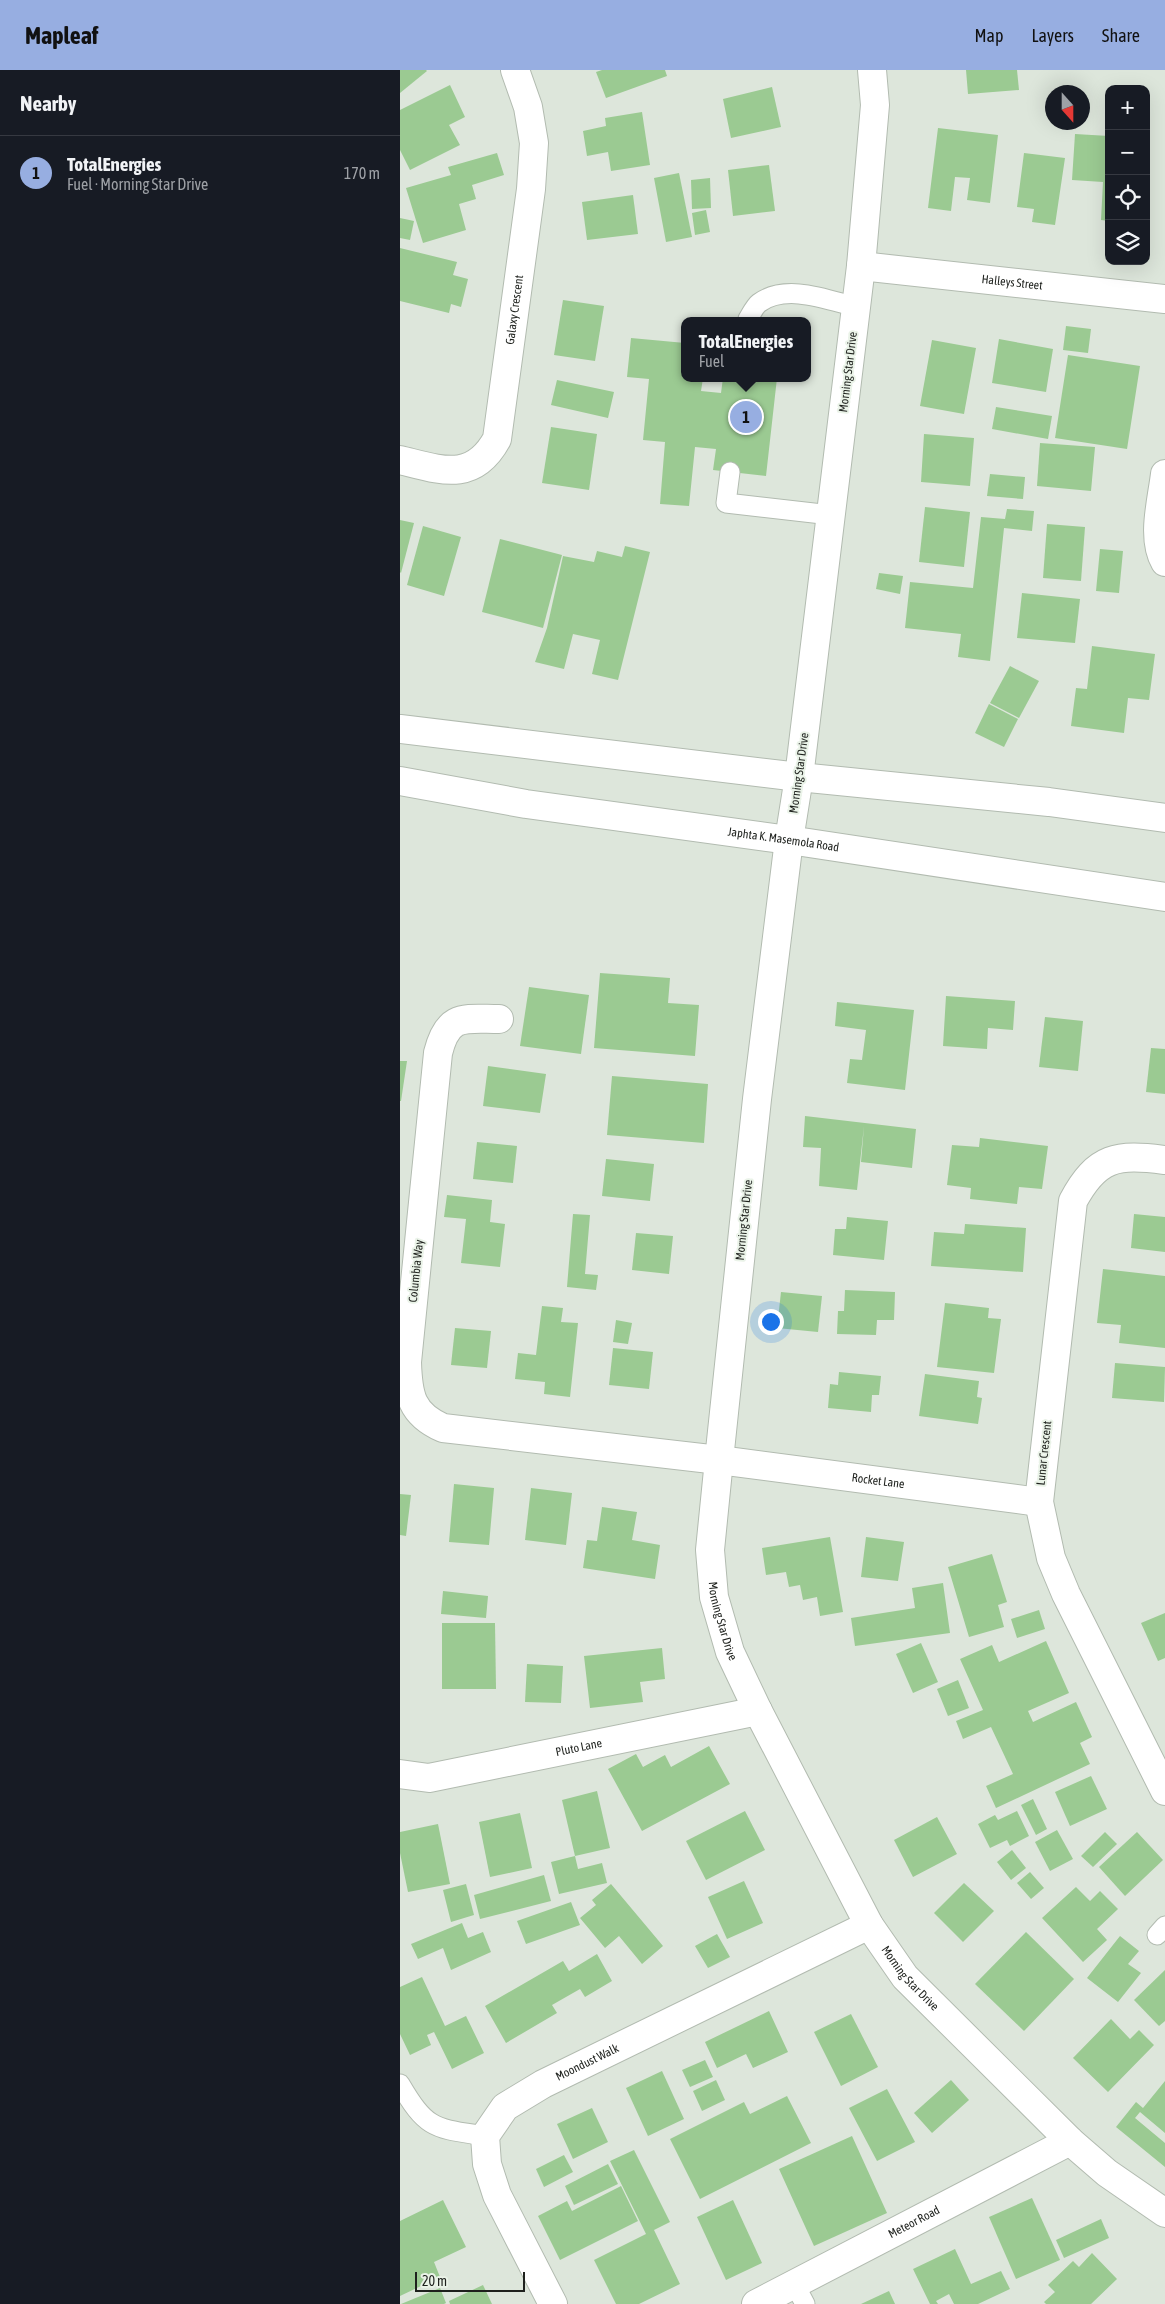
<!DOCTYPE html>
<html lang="en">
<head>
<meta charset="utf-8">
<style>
  :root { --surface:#171b24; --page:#242831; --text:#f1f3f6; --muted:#9ea1a6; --line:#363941; --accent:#97aee1 }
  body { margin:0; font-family:"Asap Condensed",sans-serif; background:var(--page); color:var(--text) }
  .controls { position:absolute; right:15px; top:15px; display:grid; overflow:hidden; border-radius:10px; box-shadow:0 5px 20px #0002 }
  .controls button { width:45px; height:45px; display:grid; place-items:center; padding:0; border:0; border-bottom:1px solid var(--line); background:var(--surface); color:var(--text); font:25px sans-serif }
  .compass { position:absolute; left:645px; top:15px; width:45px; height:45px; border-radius:50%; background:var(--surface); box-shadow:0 5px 20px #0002; rotate:159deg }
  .scale { position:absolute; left:15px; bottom:12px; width:110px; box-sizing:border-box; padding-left:5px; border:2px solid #1e211d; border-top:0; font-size:14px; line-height:18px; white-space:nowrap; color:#1e211d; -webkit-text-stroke:4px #eaf3e8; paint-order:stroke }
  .you { position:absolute; left:370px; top:1251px; width:18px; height:18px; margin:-12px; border:4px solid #fff; border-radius:50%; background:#1a73e8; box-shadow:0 0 0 8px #1a73e833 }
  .badge { display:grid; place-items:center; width:32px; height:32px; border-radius:50%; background:var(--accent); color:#111; font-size:16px; font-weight:700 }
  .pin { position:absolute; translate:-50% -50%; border:2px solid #fff; box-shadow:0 1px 5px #0006 }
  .popup { position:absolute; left:281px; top:247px; width:130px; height:65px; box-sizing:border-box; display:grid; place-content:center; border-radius:10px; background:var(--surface); filter:drop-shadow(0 1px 4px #0005); font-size:16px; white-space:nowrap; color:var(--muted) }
  .popup b { font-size:19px; color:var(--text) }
  .popup::after { content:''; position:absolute; left:50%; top:100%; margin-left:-10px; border:10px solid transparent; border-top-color:var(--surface) }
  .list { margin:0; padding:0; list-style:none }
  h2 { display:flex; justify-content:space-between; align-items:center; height:65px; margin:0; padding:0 20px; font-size:21px }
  h2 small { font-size:16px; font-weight:400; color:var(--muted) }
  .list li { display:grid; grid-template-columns:32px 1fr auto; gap:15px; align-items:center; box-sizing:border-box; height:75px; padding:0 20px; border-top:1px solid var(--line) }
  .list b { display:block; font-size:19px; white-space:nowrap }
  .list p { margin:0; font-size:16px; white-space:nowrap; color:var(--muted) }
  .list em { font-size:16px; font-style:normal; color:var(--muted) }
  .icon { flex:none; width:28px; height:28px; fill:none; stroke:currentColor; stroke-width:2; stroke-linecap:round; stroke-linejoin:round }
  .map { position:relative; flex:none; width:765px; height:2234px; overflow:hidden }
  header { display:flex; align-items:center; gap:30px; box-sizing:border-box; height:70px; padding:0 25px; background:var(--accent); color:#111 }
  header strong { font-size:24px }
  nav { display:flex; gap:28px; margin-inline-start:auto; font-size:18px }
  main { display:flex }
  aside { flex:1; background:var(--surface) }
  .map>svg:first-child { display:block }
  .building { fill:#9bca92 }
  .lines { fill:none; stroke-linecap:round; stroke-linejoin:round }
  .service-casing { stroke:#b2bbb0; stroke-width:21 }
  .minor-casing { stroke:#b2bbb0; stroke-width:30 }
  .secondary-casing { stroke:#b2bbb0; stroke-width:30 }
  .service { stroke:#fff; stroke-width:19 }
  .minor { stroke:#fff; stroke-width:28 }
  .secondary { stroke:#fff; stroke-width:28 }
  .labels { text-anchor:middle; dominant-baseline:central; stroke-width:4; stroke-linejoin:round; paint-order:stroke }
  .street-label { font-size:12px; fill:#1e211d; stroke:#eaf3e8 }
</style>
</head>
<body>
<header>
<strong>Mapleaf</strong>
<nav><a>Map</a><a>Layers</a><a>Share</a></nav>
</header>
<main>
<aside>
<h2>Nearby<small></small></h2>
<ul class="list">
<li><span class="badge">1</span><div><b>TotalEnergies</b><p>Fuel · Morning Star Drive</p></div><em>170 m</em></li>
</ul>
</aside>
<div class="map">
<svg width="765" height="2234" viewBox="0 0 765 2234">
  <rect width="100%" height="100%" fill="#dde6db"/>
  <g class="building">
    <path d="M0 0H26L27 1 0 23Z"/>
    <path d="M202 0H265L267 6 206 28 196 2Z"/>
    <path d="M566 0H617L619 20 568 24Z"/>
    <path d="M50 15 65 47 49 55 60 75 10 100 0 80V40Z"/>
    <path d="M372 17 381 57 331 68 323 29Z"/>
    <path d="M242 42 250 95 211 101 208 82 187 86 183 61 206 56 205 48Z"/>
    <path d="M538 58 598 65 590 133 567 130 570 108 555 107 551 141 528 138Z"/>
    <path d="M675 64 709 66 706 107H709V151L701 150 703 112 672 110Z"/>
    <path d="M97 83 104 105 72 115 76 129 59 134 66 160 23 173 6 118 51 105 48 97Z"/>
    <path d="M624 83 665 88 655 155 632 152 634 139 617 137Z"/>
    <path d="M369 95 375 141 333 146 328 100Z"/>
    <path d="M279 103 292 167 266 172 254 108Z"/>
    <path d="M310 108 311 138 292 139 291 110Z"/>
    <path d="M233 125 238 164 187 170 182 132Z"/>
    <path d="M306 140 310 162 295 165 292 143Z"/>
    <path d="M0 148 14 151 10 170 0 168Z"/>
    <path d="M0 178 57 192 53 205 68 209 61 237 51 234 49 243 0 231Z"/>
    <path d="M163 230 204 236 195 291 154 285Z"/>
    <path d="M666 256 691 259 688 283 663 280Z"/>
    <path d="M231 268 285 273V308H303L301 321 321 323 323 308H377L366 406 313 400 316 379 295 377 289 436 260 434 265 372 243 370 249 309 227 307Z"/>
    <path d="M599 269 653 279 646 322 592 313Z"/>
    <path d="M532 270 576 278 564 344 520 336Z"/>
    <path d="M668 285 740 296 727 379 655 368Z"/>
    <path d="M157 310 214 322 208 348 151 335Z"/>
    <path d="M596 337 652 346 648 369 592 359Z"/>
    <path d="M151 357 197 364 189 420 142 413Z"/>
    <path d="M524 364 574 368 570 416 521 412Z"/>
    <path d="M640 373 695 377 691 421 637 416Z"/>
    <path d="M590 404 625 407 623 429 587 426Z"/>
    <path d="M525 437 570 442 564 497 519 492Z"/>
    <path d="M607 439 634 441 632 461 604 458 590 591 558 587 561 564 505 558 510 512 573 518 581 447 605 449Z"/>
    <path d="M0 450 14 453 1 503 0 502Z"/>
    <path d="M647 454 685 457 681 511 643 508Z"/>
    <path d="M23 456 61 467 44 526 7 515Z"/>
    <path d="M100 469 162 485 143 558 82 542Z"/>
    <path d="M225 476 250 482 218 610 192 604 200 570 173 564 164 599 135 592 147 558 163 486 194 492 197 481 222 487Z"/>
    <path d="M700 479 723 481 719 523 696 521Z"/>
    <path d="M479 503 503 506 500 524 476 519Z"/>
    <path d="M622 523 680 529 675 573 617 568Z"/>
    <path d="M692 576 755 584 749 630 728 628 724 663 671 656 676 618 687 619Z"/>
    <path d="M610 596 639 611 619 648 590 633Z"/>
    <path d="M589 634 618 649 604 677 575 663Z"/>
    <path d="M200 903 270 908 268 933 299 935 295 986 194 978Z"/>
    <path d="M129 917 189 925 181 984 120 976Z"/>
    <path d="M546 926 615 931 613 960 588 958 587 979 543 976Z"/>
    <path d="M437 932 514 940 505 1020 447 1013 450 989 462 990 466 960 435 956Z"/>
    <path d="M645 947 683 951 678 1001 639 997Z"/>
    <path d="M751 978 765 979V1024L746 1022Z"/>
    <path d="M0 991H7L1 1031H0Z"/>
    <path d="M88 996 146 1004 140 1043 83 1036Z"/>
    <path d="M212 1006 308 1014 304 1073 207 1065Z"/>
    <path d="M405 1046 516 1059 512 1098 461 1092 464 1056 457 1120 419 1116 421 1078 403 1077Z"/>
    <path d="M580 1068 648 1076 642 1119 619 1117 617 1134 570 1129 571 1118 547 1115 552 1075 579 1077Z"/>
    <path d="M77 1072 117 1076 113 1113 73 1109Z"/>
    <path d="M206 1089 254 1094 250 1131 202 1126Z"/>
    <path d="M47 1125 92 1130 90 1152 105 1154 100 1197 61 1193 66 1149 44 1147Z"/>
    <path d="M173 1144 190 1145 185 1204 198 1205 196 1220 167 1217Z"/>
    <path d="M734 1144 765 1147V1182L731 1178Z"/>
    <path d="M447 1147 488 1151 484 1190 433 1185 435 1159H446Z"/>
    <path d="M565 1154 626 1158 623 1202 531 1196 534 1162 564 1164Z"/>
    <path d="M236 1163 273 1166 269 1204 232 1200Z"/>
    <path d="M703 1199 765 1206V1278L719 1273 721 1255 697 1253Z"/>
    <path d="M445 1220 495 1222 494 1250H477L476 1265 437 1264 438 1241H444Z"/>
    <path d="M381 1222 422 1226 418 1262 377 1258Z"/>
    <path d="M545 1233 589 1238 588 1248 601 1249 594 1303 537 1297Z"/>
    <path d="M142 1236 163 1238 161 1252 178 1253 170 1327 144 1324 145 1312 115 1309 118 1283 136 1285Z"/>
    <path d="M216 1250 232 1253 228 1274 213 1272Z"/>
    <path d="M55 1258 91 1261 87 1298 51 1295Z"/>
    <path d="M213 1278 253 1282 249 1319 209 1315Z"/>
    <path d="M715 1293 765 1297 764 1332 712 1328Z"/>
    <path d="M439 1302 481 1306 479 1325H472L471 1342 428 1338 430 1314 438 1315Z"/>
    <path d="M525 1304 579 1311 577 1327 582 1328 578 1354 519 1346Z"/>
    <path d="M54 1414 94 1418 89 1475 49 1472Z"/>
    <path d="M131 1418 172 1423 166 1475 125 1470Z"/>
    <path d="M0 1424 11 1425 6 1466 0 1465Z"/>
    <path d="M202 1437 237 1442 232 1470 260 1475 255 1509 183 1498 187 1470 197 1471Z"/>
    <path d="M430 1467 443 1542 420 1546 417 1527 403 1530 400 1515 389 1517 386 1502 366 1505 362 1478Z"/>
    <path d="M466 1467 504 1472 498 1511 461 1507Z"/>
    <path d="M592 1484 607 1532 598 1535 604 1557 569 1567 548 1497Z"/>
    <path d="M543 1513 550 1563 455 1576 451 1548 515 1538 512 1518Z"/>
    <path d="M43 1521 88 1526 86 1548 41 1544Z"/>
    <path d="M639 1540 645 1559 617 1568 611 1549Z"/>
    <path d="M765 1543V1588L758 1591 741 1553Z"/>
    <path d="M42 1553H95L96 1619H42Z"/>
    <path d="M646 1571 669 1623 628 1641 633 1652 676 1632 692 1667 680 1673 690 1694 596 1738 586 1716 613 1704 591 1657 563 1669 556 1651 583 1640 560 1589 592 1575 599 1592Z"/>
    <path d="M521 1573 538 1612 513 1623 496 1584Z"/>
    <path d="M262 1578 265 1609 240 1612 243 1632 190 1638 184 1586Z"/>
    <path d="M127 1594 163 1596 161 1633 125 1632Z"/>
    <path d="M558 1610 569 1638 548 1646 537 1619Z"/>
    <path d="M309 1676 330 1714 242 1761 208 1699 236 1684 243 1697 265 1685 271 1697Z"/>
    <path d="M691 1706 707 1739 670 1756 655 1722Z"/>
    <path d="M197 1721 210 1778 175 1786 162 1730Z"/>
    <path d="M633 1729 647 1759 636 1765 621 1735Z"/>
    <path d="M345 1741 365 1780 306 1810 286 1771Z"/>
    <path d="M617 1741 629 1766 610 1776 607 1770 590 1778 578 1754 595 1745 598 1750Z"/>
    <path d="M120 1743 132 1798 90 1807 79 1752Z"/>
    <path d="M537 1747 557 1784 513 1807 494 1770Z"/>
    <path d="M38 1754 50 1814 8 1822 0 1783V1762Z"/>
    <path d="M657 1760 673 1789 650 1801 635 1772Z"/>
    <path d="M705 1762 717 1774 693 1797 681 1786Z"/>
    <path d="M737 1762 763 1790 725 1826 699 1797Z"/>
    <path d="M612 1780 626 1798 611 1810 597 1792Z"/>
    <path d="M175 1786 178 1799 202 1793 207 1813 159 1824 151 1792Z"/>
    <path d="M630 1802 644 1818 631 1829 617 1813Z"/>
    <path d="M144 1805 151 1831 80 1849 74 1825Z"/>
    <path d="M344 1811 363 1853 327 1869 308 1827Z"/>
    <path d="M564 1813 594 1841 563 1872 534 1843Z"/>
    <path d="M66 1814 74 1845 51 1852 43 1820Z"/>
    <path d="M211 1814 263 1876 242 1894 219 1866 205 1878 180 1848 196 1835 192 1830Z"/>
    <path d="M676 1817 690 1831 700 1821 718 1839 697 1859 707 1870 683 1892 642 1848Z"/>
    <path d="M171 1832 180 1855 126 1874 117 1851Z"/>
    <path d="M62 1853 68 1868 83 1862 91 1882 51 1900 43 1878 18 1889 11 1874Z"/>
    <path d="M626 1862 674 1909 624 1961 575 1914Z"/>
    <path d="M317 1864 330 1887 308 1898 295 1876Z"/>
    <path d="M720 1866 739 1881 728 1894 741 1903 718 1932 687 1908Z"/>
    <path d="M197 1884 212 1911 185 1927 180 1919 152 1935 157 1943 106 1973 85 1936 163 1891 169 1901Z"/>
    <path d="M765 1900V1951L759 1956 734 1930Z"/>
    <path d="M22 1907 45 1956 66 1946 84 1983 52 1999 34 1962 27 1965 31 1975 10 1985 0 1964V1917Z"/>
    <path d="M369 1941 388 1982 353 1998 346 1984 317 1998 305 1972Z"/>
    <path d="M451 1944 478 1997 441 2016 414 1962Z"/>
    <path d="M711 1949 730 1969 739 1960 754 1975 708 2022 673 1988Z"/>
    <path d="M305 1990 313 2007 290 2017 282 2000Z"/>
    <path d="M262 2001 284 2049 248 2066 226 2018Z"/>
    <path d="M316 2010 325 2030 302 2041 293 2021Z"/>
    <path d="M551 2010 569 2030 532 2063 514 2043Z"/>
    <path d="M765 2011V2063L740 2042 735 2048 765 2073V2097L716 2057 736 2032 743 2038Z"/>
    <path d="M487 2019 515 2072 477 2091 449 2038Z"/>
    <path d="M387 2026 411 2073 300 2129 270 2069 344 2032 350 2044Z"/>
    <path d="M192 2038 208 2072 173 2089 157 2054Z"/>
    <path d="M452 2066 487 2143 414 2176 379 2099Z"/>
    <path d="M234 2080 270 2152 254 2160 280 2214 239 2234H216L194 2190 246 2164 210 2091Z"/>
    <path d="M164 2085 173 2102 144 2117 136 2099Z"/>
    <path d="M208 2094 218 2114 174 2135 165 2116Z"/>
    <path d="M221 2116 238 2151 160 2190 138 2146 167 2131 172 2141Z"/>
    <path d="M632 2128 660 2190 616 2209 589 2147Z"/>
    <path d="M43 2130 66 2177 34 2192 40 2207 0 2226V2151Z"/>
    <path d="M333 2130 362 2193 326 2210 297 2147Z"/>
    <path d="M701 2149 709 2168 664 2188 656 2170Z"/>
    <path d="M555 2179 571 2214 601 2201 610 2219 578 2234H554L549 2224 536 2231 538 2234H530L513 2199Z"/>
    <path d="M692 2183 717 2209 691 2234H646L644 2232 655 2222 648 2215 673 2191 679 2197Z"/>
    <path d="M83 2215 92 2234H50L49 2231Z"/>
    <path d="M40 2218 46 2233 44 2234H1Z"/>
    <path d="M489 2221 495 2234H461Z"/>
  </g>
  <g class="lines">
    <defs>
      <g id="service">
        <path d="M348 249C351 244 355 236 359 233 386 213 428 230 456 237"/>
        <path d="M330 402 326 433 431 445"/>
        <path d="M757 1865 765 1856"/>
        <path d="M0 2014C27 2060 34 2058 85 2066"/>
        <path d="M395 2215 405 2234"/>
      </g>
      <g id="minor">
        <path id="s1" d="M472 0 475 35 461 196 399 707 389 770 357 1029 319 1390 310 1480 314 1527 330 1582 358 1641 469 1855 505 1907 670 2071 707 2103 765 2143"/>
        <path id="s2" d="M461 196 765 229"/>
        <path id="s3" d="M0 390C41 400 73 413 97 369L131 119 134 73 128 37 115 0"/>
        <path d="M765 404C762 430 751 468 765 492"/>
        <path id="s4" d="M99 949C64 949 48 943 38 983L7 1292C8 1325 11 1344 43 1358L319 1390 639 1432"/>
        <path d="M765 1090C717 1084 697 1086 673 1131L639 1432 651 1488 666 1524 765 1721"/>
        <path id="s5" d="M0 1704 29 1708 358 1641"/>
        <path id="s6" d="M153 2234 97 2125 87 2094 85 2066 105 2037 143 2014 469 1855"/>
        <path id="s7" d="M356 2234 670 2071"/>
      </g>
      <g id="secondary">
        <path d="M0 659 399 707 649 732 765 748"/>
        <path id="s8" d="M0 711 126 734 389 770 765 827"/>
      </g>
    </defs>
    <use href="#service" class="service-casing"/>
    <use href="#minor" class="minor-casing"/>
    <use href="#secondary" class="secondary-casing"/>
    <use href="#service" class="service"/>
    <use href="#minor" class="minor"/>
    <use href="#secondary" class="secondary"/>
  </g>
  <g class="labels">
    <g class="street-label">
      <text stroke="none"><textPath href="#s2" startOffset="152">Halleys Street</textPath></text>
      <text stroke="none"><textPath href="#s3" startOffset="241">Galaxy Crescent</textPath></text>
      <text transform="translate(448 302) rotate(-83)">Morning Star Drive</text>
      <text transform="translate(399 703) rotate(-82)">Morning Star Drive</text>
      <text stroke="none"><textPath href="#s8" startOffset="388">Japhta K. Masemola Road</textPath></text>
      <text transform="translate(344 1150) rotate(-84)">Morning Star Drive</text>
      <text transform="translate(16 1201) rotate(-84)">Columbia Way</text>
      <text transform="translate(644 1383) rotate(-84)">Lunar Crescent</text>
      <text stroke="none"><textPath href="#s4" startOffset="910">Rocket Lane</textPath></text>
      <text stroke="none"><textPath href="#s1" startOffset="1562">Morning Star Drive</textPath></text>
      <text stroke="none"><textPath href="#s5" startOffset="182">Pluto Lane</textPath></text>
      <text stroke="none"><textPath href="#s1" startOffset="1968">Morning Star Drive</textPath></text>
      <text stroke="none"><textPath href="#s6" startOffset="312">Moondust Walk</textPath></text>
      <text stroke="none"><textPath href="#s7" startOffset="178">Meteor Road</textPath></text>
    </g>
  </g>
</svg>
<div class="controls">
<button>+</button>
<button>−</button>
<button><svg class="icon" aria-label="locate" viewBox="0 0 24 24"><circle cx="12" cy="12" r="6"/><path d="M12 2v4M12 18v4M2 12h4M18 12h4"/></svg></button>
<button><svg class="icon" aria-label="layers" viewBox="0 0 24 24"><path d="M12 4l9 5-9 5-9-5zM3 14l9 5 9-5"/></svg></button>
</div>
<svg class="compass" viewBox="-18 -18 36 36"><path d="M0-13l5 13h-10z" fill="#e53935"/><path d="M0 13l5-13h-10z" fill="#9ea1a6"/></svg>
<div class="scale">20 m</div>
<div class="you"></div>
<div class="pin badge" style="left:346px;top:347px">1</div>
<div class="popup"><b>TotalEnergies</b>Fuel</div>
</div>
</main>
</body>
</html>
